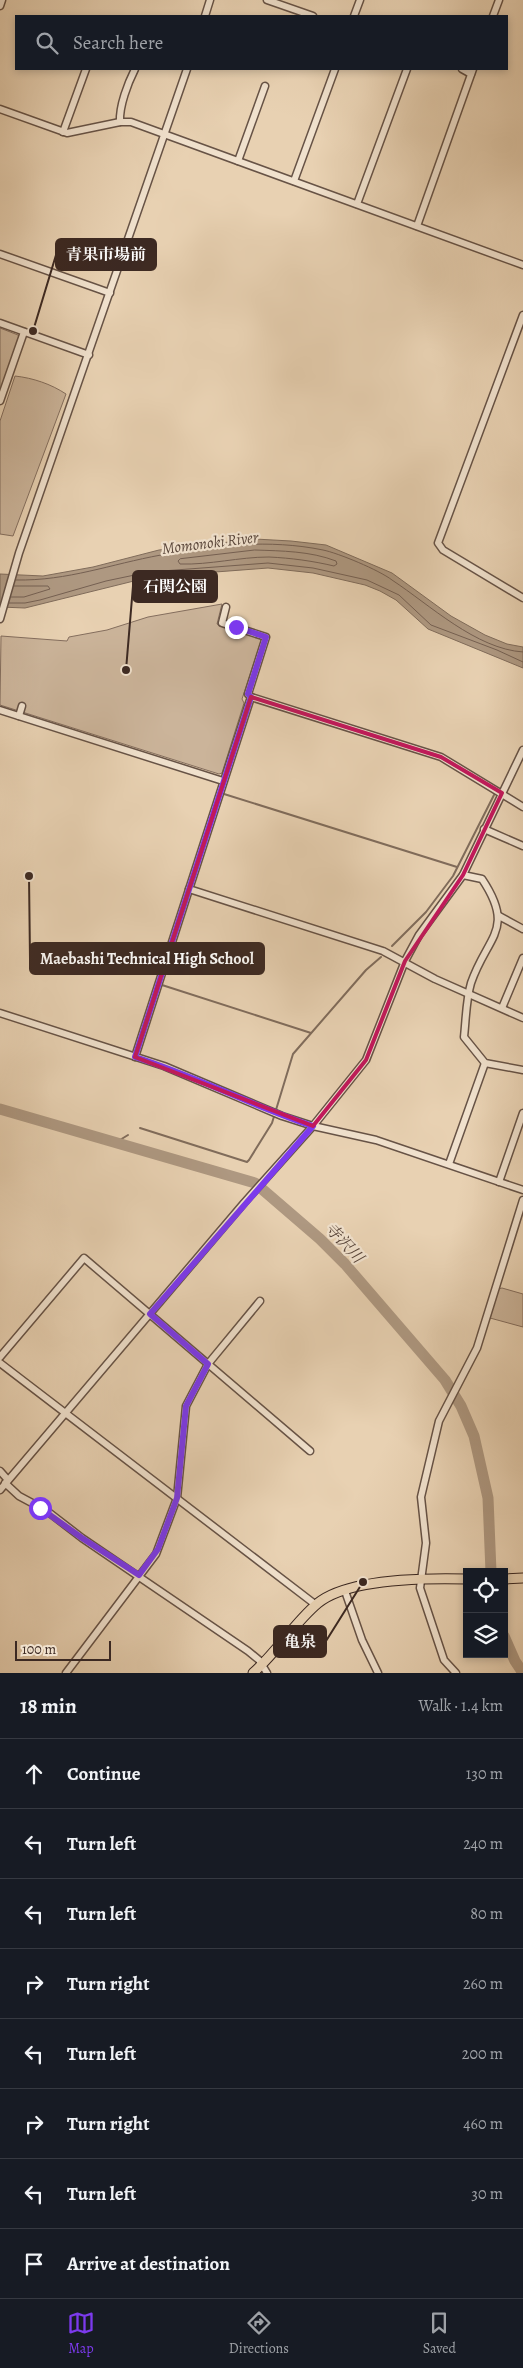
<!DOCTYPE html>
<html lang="en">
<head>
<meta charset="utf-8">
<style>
  :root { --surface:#171b24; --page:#20242c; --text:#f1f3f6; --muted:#9ea1a6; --line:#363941; --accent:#7c3aed }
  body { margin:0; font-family:Alegreya,"Noto Serif JP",serif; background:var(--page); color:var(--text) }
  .controls { position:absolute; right:15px; bottom:15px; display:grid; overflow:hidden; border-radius:0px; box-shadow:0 2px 8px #0003 }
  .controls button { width:45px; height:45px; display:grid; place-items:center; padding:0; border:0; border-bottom:1px solid var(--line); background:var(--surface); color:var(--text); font:25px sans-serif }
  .scale { position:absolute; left:15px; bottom:12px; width:96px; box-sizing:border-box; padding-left:5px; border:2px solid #3c2922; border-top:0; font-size:14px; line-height:18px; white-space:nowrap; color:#3c2922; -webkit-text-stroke:4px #f0e1cd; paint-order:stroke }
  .stop { position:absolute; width:15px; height:15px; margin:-11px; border:4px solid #7c3aed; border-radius:50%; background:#fff }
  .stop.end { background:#7c3aed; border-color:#fff; box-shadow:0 1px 5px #0008 }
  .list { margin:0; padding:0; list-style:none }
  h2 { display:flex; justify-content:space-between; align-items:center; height:65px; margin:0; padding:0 20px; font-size:21px }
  h2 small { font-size:16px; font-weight:400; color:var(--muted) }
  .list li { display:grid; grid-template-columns:32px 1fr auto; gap:15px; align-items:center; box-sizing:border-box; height:70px; padding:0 20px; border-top:1px solid var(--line) }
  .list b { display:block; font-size:19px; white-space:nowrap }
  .list em { font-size:16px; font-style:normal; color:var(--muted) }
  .icon { flex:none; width:28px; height:28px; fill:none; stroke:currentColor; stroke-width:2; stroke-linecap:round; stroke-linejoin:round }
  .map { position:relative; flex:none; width:523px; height:1673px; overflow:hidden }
  .search { position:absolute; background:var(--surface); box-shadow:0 2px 8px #0003; left:15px; right:15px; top:15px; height:55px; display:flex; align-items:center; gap:12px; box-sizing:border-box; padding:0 18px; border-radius:0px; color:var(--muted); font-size:19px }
  .sheet { height:625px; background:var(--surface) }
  nav { display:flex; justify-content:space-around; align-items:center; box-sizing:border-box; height:70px; border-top:1px solid var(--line); background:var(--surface); font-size:14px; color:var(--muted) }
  nav a { display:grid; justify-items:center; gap:2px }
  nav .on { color:var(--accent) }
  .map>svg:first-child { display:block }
  .green { fill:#cbb49a; stroke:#846e5e }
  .water { fill:#ae9881; stroke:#806c5b }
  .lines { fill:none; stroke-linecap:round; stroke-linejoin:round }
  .shore { stroke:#756052; stroke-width:1 }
  .stream { stroke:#806c5b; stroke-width:2 }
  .river { stroke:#ae9881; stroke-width:11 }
  .minor-casing { stroke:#675346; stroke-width:9 }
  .major-casing { stroke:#3c2922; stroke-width:11 }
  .minor { stroke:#f0e1cd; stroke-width:6 }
  .major { stroke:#e8d1b2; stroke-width:9 }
  .route { stroke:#7c3aed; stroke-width:6 }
  .marked { fill:none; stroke:#c2185b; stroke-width:4; stroke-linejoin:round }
  .labels { text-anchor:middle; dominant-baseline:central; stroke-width:4.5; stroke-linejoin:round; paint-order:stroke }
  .water-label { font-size:16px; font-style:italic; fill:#58453a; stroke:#f0e1cd }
  .leader { fill:none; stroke:#3c2922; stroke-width:2 }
  .callout-dot { fill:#3c2922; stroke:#f0e1cd; stroke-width:2 }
  .callout { fill:#3c2922; stroke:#3c2922; stroke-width:2 }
  .callout-label { font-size:16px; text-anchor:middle; font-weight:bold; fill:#fff }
</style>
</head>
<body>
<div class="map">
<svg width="523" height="1673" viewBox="0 0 523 1673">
  <rect width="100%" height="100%" fill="#e8d1b2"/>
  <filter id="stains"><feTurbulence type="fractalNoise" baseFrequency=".004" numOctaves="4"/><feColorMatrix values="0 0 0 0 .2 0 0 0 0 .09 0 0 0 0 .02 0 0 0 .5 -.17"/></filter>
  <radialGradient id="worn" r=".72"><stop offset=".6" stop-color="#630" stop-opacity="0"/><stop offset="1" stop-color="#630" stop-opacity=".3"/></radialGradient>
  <g class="green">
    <path d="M0 328 18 335 20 338 0 396Z"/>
    <path d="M15 376C33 378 51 384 66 394L13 536 0 534V421Z"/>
    <path d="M222 604 217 624 260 638 261 641 242 699 244 703 222 773 219 774 0 705 1 636 67 641 69 637 107 630 148 617Z"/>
    <path d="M502 1288 523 1294V1327L490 1318 498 1289Z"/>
  </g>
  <path class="water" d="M255 539 291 541 326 545 392 573 451 616 485 635 507 644 523 647V668L428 629 396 600 380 591 365 585 313 573 268 568 150 577 25 608 0 607V574L43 576 93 567 159 550Z"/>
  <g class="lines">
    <g class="shore">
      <path d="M255 550C282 551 310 551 336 561L337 564 334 566C313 561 291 558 269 557 239 557 210 565 180 564L178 561 180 559Z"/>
      <path d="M16 580C68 581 111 564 161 555 213 545 270 539 323 550 338 553 379 570 392 580 430 605 476 649 523 652"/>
      <path d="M11 597H24L50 589 48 586H14"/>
      <path d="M9 603H25L40 600 106 581 149 572 268 563 313 568 367 580 382 587 399 595 431 625 497 650 523 662"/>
    </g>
    <g class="stream">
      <path d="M224 794 457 867"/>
      <path d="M392 946 426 912 453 876 494 795"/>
      <path d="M162 985 311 1033"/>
      <path d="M140 1128 247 1162 249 1160 272 1123 293 1054 366 970 381 957"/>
      <path d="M115 1143 128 1135"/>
    </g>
    <g class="river">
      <path d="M0 1109 255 1183 320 1239 345 1264 445 1380 461 1406 474 1436 488 1498 491 1572"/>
      <path d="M504 1636 515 1661 523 1673"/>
    </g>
    <defs>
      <g id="minor">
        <path d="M267 0 313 16"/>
        <path d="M0 6 2 0"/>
        <path d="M205 16 210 0"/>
        <path d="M354 16 360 0"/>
        <path d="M493 16 499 0"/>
        <path d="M462 69 471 74"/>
        <path d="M0 109 67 133 120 122H131L523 265"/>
        <path d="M120 122C119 106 128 83 135 69"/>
        <path d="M63 132 86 69"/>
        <path d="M238 161 265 86"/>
        <path d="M294 181 335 69"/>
        <path d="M357 204 407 69"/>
        <path d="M417 226 473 69"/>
        <path d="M0 254 110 293"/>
        <path d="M523 315 438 543 443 550 523 598"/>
        <path d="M0 323 89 355"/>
        <path d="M0 401 24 332"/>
        <path d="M0 619 19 553 187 69"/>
        <path d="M251 697 441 757 523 807"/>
        <path d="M0 710 223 781"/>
        <path d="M19 716 22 706"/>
        <path d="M484 829 523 846"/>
        <path d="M463 875 482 879C516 930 487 936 471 983 466 1000 466 1019 464 1037L485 1063 523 1070"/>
        <path d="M189 889 383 951 435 979 523 1018"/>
        <path d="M499 916 523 929"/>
        <path d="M502 1008 523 958"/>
        <path d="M0 1013 164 1066 282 1116 313 1126 376 1140 523 1190"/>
        <path d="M135 1057 251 697 248 694 266 637 222 623 226 607"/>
        <path d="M449 1164 485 1063"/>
        <path d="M499 1182 523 1113"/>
        <path d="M0 1357 84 1258 310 1451"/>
        <path d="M0 1363 316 1605"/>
        <path d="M0 1471 8 1480"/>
        <path d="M5 1483 19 1496 47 1511 82 1538 248 1651 259 1660 267 1673"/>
        <path d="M0 1490 244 1203 313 1126 366 1060 405 961 419 935 463 875 523 750"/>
        <path d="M345 1591 362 1640 378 1673"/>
        <path d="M66 1673 156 1554 177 1498 186 1406 208 1364 260 1301"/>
        <path d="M456 1673 444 1660 420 1588 426 1543 421 1497 439 1421 477 1348 523 1200"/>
      </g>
      <g id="major">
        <path d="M504 1579 523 1578"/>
        <path d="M253 1673C277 1652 294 1623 318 1603 349 1578 427 1578 467 1579"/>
      </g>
    </defs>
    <use href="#minor" class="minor-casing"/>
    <use href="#major" class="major-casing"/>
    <use href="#minor" class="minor"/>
    <use href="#major" class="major"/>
  </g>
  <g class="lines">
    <path class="route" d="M40 1508 82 1538 139 1575 158 1549 177 1498 186 1406 208 1364 150 1314 313 1126C252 1106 196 1076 135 1057L251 697 248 694 266 637 236 627"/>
  </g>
  <path class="marked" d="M251 697 441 757 502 793 463 875 405 961 366 1060 313 1126 135 1057Z"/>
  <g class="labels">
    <g class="water-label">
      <text transform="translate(210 543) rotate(-7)">Momonoki River</text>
      <text transform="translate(344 1243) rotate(47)">寺沢川</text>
    </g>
  </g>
  <path class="leader" d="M33 331L56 255M126 670L133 586M29 876L30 959M363 1582L326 1641"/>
  <g class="callout-dot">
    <circle cx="33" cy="331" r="5"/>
    <circle cx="126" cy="670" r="5"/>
    <circle cx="29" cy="876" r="5"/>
    <circle cx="363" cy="1582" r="5"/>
  </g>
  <g class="callout">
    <rect x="56" y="239" width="100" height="31" rx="5"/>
    <rect x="133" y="571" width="84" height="31" rx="5"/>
    <rect x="30" y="943" width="234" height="31" rx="5"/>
    <rect x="274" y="1626" width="52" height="31" rx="5"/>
  </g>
  <g class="callout-label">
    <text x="106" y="260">青果市場前</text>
    <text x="175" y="592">石関公園</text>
    <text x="147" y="964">Maebashi Technical High School</text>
    <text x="300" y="1647">亀泉</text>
  </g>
  <rect width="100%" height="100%" filter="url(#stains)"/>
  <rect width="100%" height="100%" fill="url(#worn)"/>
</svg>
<div class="controls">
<button><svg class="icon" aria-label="locate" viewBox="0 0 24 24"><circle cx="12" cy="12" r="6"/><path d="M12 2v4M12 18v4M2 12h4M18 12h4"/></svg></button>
<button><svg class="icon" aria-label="layers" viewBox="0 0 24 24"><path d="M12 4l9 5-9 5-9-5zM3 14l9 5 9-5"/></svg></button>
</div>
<div class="scale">100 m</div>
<div class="stop" style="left:40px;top:1508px"></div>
<div class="stop end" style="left:236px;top:627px"></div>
<div class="search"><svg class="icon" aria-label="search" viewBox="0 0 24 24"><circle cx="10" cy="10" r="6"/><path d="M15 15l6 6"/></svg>Search here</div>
</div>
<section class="sheet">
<h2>18 min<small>Walk · 1.4 km</small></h2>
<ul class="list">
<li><svg class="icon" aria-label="ahead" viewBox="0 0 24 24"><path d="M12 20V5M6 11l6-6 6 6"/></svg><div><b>Continue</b></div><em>130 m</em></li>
<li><svg class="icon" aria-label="left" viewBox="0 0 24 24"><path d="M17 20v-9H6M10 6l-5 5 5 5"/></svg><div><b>Turn left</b></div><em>240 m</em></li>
<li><svg class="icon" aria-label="left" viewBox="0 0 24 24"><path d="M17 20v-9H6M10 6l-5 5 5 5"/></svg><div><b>Turn left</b></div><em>80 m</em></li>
<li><svg class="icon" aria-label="right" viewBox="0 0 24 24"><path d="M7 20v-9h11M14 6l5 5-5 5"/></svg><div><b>Turn right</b></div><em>260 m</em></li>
<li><svg class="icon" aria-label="left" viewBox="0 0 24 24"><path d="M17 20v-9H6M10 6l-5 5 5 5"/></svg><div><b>Turn left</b></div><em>200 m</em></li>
<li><svg class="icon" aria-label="right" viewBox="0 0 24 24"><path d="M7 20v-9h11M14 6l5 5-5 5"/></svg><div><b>Turn right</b></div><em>460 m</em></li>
<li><svg class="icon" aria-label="left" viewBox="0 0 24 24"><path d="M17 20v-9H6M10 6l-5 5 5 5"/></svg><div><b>Turn left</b></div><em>30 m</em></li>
<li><svg class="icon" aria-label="arrive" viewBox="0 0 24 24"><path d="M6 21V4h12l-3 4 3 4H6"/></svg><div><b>Arrive at destination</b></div></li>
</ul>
</section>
<nav>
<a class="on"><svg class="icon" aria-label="map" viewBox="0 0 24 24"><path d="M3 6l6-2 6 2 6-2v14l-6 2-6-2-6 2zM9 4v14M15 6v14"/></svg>Map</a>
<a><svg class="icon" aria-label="directions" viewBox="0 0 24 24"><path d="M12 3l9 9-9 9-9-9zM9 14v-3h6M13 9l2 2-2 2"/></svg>Directions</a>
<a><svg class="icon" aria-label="saved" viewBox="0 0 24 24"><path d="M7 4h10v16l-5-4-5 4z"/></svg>Saved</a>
</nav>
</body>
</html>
